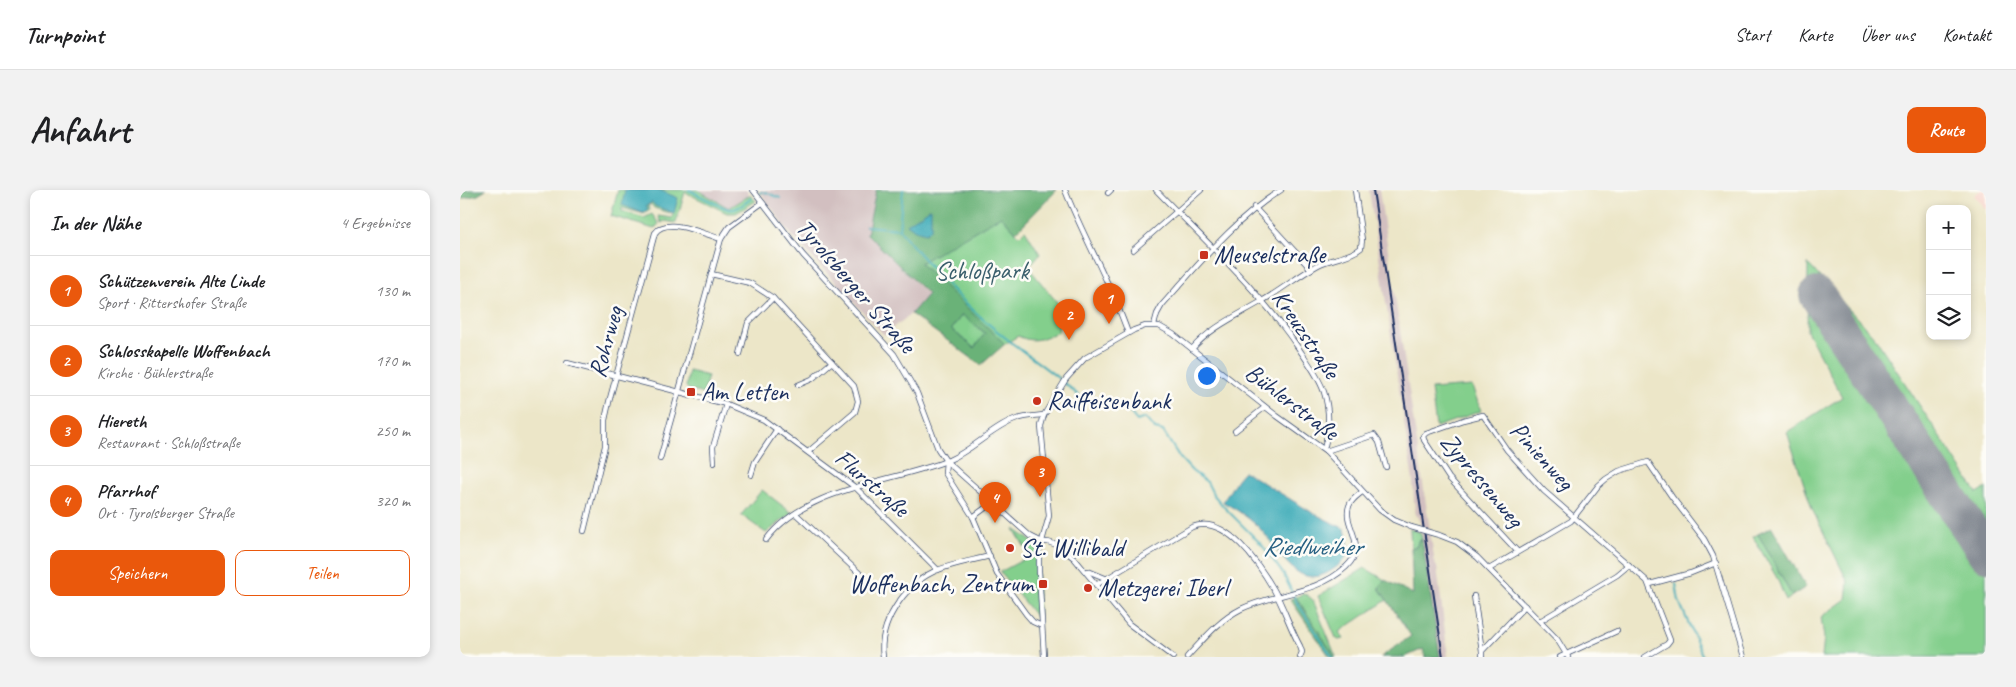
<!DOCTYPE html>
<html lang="de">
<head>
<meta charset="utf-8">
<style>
  :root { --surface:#fff; --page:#f2f2f2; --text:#202124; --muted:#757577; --line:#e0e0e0; --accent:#ea580c }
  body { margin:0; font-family:Caveat,sans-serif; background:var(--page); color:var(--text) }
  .controls { position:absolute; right:15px; top:15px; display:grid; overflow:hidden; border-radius:10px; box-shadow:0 2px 8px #0003 }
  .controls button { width:45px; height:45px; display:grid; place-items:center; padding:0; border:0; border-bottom:1px solid var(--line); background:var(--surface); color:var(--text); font:25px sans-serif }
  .you { position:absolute; left:746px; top:185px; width:18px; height:18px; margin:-12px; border:4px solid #fff; border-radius:50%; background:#1a73e8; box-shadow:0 0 0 8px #1a73e833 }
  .badge { display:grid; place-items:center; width:32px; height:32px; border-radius:50%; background:var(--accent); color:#fff; font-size:16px; font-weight:700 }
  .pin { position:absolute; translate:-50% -41px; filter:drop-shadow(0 1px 2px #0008) }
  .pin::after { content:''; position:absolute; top:26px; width:18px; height:15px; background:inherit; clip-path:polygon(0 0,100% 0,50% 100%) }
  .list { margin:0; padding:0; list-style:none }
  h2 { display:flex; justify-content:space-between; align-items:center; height:65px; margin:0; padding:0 20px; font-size:21px }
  h2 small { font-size:16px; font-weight:400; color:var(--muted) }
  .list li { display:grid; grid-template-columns:32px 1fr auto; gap:15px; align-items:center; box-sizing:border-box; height:70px; padding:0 20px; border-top:1px solid var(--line) }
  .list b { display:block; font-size:19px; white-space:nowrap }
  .list p { margin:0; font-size:16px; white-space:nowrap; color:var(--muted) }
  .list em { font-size:16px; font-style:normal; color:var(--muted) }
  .actions { display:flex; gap:10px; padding:15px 20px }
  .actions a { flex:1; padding:11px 0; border:1px solid var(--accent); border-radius:10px; text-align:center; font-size:18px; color:var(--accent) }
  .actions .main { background:var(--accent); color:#fff }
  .icon { flex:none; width:28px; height:28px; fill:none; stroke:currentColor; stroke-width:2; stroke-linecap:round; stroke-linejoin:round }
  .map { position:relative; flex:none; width:1526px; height:467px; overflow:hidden; border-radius:10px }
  header { display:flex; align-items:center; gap:30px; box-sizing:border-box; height:70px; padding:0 25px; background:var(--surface); border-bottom:1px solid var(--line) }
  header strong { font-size:24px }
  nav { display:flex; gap:28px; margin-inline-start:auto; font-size:18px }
  .intro { display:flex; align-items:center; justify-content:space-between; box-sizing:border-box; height:120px; padding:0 30px }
  h1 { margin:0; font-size:35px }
  .button { padding:12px 22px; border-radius:10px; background:var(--accent); color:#fff; font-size:18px; font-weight:700 }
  main { display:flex; gap:30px; padding:0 30px }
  aside { flex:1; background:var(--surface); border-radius:10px; box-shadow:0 2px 8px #0003 }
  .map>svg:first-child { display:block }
  .built { fill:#f7d1c7 }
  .industrial { fill:#d2bfc0 }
  .green { fill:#83cf8c; stroke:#4f7f75 }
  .forest { fill:#6ab278; stroke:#42706b; fill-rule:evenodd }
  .water { fill:#3aaab7; stroke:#2a6c8a }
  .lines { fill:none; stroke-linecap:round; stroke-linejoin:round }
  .stream { stroke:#3aaab7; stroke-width:2 }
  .runway { stroke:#848a93; stroke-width:36 }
  .minor-casing { stroke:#3a4a6e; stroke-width:6 }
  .minor { stroke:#fff; stroke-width:4.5 }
  .rail { stroke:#1b2f5e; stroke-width:2 }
  .minor-bridge-casing { stroke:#3a4a6e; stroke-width:6; stroke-linecap:butt }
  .minor-bridge { stroke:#fff; stroke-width:4.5 }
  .poi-dot { fill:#c8321e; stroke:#fdfcf7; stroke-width:2 }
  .labels { text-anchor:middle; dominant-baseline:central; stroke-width:5; stroke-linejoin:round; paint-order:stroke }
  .poi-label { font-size:25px; fill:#1b2f5e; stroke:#fdfcf7; text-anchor:start }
  .park-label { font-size:25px; fill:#3a5f6c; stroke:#fdfcf7 }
  .street-label { font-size:25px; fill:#1b2f5e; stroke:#fdfcf7 }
  .water-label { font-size:26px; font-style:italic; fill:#276082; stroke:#fdfcf7 }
</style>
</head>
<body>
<header>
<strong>Turnpoint</strong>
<nav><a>Start</a><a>Karte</a><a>Über uns</a><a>Kontakt</a></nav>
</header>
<div class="intro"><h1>Anfahrt</h1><a class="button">Route</a></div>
<main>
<aside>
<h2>In der Nähe<small>4 Ergebnisse</small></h2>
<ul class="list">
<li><span class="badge">1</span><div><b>Schützenverein Alte Linde</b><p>Sport · Rittershofer Straße</p></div><em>130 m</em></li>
<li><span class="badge">2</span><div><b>Schlosskapelle Woffenbach</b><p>Kirche · Bühlerstraße</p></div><em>170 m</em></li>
<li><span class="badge">3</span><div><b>Hiereth</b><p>Restaurant · Schloßstraße</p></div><em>250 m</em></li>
<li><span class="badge">4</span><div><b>Pfarrhof</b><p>Ort · Tyrolsberger Straße</p></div><em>320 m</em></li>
</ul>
<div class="actions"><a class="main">Speichern</a><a>Teilen</a></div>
</aside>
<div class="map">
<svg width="1526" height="467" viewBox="0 0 1526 467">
  <rect width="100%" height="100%" fill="#fdfcf7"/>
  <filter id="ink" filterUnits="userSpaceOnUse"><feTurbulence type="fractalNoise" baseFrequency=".02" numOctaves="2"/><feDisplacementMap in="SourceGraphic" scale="10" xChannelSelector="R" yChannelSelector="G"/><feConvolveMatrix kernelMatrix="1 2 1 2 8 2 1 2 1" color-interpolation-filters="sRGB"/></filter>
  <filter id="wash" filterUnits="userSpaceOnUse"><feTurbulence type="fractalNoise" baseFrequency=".0096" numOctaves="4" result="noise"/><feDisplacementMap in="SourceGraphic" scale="20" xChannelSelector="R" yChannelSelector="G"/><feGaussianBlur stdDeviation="1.12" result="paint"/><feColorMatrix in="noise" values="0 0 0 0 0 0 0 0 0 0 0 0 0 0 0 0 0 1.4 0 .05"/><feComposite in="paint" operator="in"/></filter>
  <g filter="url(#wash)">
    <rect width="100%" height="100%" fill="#ece6c8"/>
    <path class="built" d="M1521 0H1526V20L1514 5Z"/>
    <g class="industrial">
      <path d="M238 0H287L290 5 269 18Z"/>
      <path d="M299 0H416L407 44 468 105 451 124 424 145 329 42Z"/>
      <path d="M909 0H919L975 374 977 377 988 467H980L959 327 956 326 954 310 953 291Z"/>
    </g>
    <g class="green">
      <path d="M158 0H238L269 18 290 5 296 11 276 23H267L225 2 216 33 205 31 201 33 198 26 212 28 213 24 194 18 191 14 188 16 190 20 184 24 162 18V21L184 28 192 24 199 34 194 39 151 26Z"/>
      <path d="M541 25 559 46 565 40 580 64 568 77 601 117 598 142C583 148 574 154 558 146L545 154 460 73Z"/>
      <path d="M1348 74 1416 149 1517 303 1526 298V356L1354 94V110L1526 372V467H1362L1364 448 1361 427 1386 409 1388 392 1352 319 1327 242 1382 207 1347 141Z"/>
      <path d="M502 125 526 144 514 158 491 139Z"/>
      <path d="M229 181 248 186 243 204 230 200 226 197Z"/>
      <path d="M1012 196 1021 221 976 237 971 199Z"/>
      <path d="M302 300 332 323 306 343 281 325Z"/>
      <path d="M554 339 574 353 577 357 578 419V426L576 427 540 382 570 366Z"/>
      <path d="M950 339 960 342 962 349 958 351 957 356 951 358Z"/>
      <path d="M1298 344 1332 406 1326 411 1317 388 1293 347Z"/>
      <path d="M905 378 925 390 919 398 927 410 879 442 884 449 878 450 876 448 858 406Z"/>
      <path d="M843 404 847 405 853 410 876 467H874L836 407Z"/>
    </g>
    <g class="forest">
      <path d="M0 0H26L18 5 0 9Z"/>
      <path d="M416 0H597L556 42 541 26 460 73 545 154 521 175 451 124 468 104 407 44ZM502 125 525 143 514 158 491 139Z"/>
      <path d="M1312 337 1346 397 1332 406 1298 344Z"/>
      <path d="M962 349 980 467H965L963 459 945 467H921L951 446 919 398 925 390 953 404 951 358 957 356 958 351Z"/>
      <path d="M836 407 871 460 874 467H870L830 409Z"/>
    </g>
    <g class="water">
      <path d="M165 0H199L218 8 214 23 195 16 192 12 186 16 188 19 183 23 162 15Z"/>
      <path d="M471 18V39L466 43 455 40 447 34Z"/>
      <path d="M784 281 853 323 885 339 890 361C883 372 876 379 865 384 834 398 818 357 801 340 791 329 776 319 763 312L777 289Z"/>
    </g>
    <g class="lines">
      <g class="stream">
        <path d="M229 0C238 4 267 22 274 19 280 18 286 12 292 8"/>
        <path d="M305 2 320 8"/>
        <path d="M300 3 302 2"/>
        <path d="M406 36 439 39"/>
        <path d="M439 39C472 81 509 120 552 153 576 172 602 188 624 211 648 208 662 210 677 231L685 228 695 239 703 241 720 268 732 281 747 292 753 304 764 317 802 355 824 385 836 411 872 467"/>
        <path d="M439 39 443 0"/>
        <path d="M1216 394 1219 411 1243 467"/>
      </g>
      <path class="runway" d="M1357 105 1526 364"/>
    </g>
  </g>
  <g filter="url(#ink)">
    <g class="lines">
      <defs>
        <g id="minor">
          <path d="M293 0 343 65 434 164 457 203 478 259 486 271 570 346 582 352H588L597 355 614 368 669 434 713 467"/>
          <path d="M605 0C624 49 651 93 668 143"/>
          <path d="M696 0C745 51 797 98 837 156 847 171 858 185 864 202 870 221 869 241 864 259"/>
          <path d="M648 3 651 0"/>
          <path d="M794 17 851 79"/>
          <path d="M673 60 741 0"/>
          <path d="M251 84 290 93 313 108 394 196 398 211 395 222 348 262"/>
          <path d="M694 135 697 124 702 115C739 74 775 29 821 0"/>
          <path d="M732 159C751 137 777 126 802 111 821 100 838 86 858 75 871 68 889 68 901 58L902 50 895 0"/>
          <path d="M280 164 288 133 313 108"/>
          <path d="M107 173 266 214 304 230 396 298 478 380"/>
          <path d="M338 195 352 189 372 172"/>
          <path d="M775 241 805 217"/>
          <path d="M866 261 914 245 919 252 926 277"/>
          <path d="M200 269 261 49 269 37 302 13"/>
          <path d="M486 271 485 283 513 327 537 384 566 424 573 432 582 436"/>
          <path d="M254 273 253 257 266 214"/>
          <path d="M291 285 295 272 317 239"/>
          <path d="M336 324 414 397"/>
          <path d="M513 327 532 313"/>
          <path d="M124 341 145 256V230L149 212 195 43C207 26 244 44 261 49"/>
          <path d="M979 345 997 352 1017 367 1097 449 1108 467"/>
          <path d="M306 350C345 297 431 293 489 270 513 260 533 237 557 229 566 226 575 226 584 225"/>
          <path d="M1057 361 989 288 964 250 963 246 966 243 1003 230 1023 225 1047 260 1084 301 1187 391 1210 450 1207 454 1185 467"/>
          <path d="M1029 379 1111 331 1138 296 1146 289 1159 281 1188 272 1212 307 1244 349 1253 366 1283 467"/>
          <path d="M628 381 645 388"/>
          <path d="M1190 394 1231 383 1256 373"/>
          <path d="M636 395 732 337C766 323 800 376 814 400 824 418 830 438 840 456L842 462 840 467"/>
          <path d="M1014 406 1022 461"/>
          <path d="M1080 431 1157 385 1169 375"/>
          <path d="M423 467C418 434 444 396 473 382 490 374 511 371 530 366"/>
          <path d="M584 467 579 381V362L589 326 581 236 584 225 606 189 625 168 674 140 685 136H699L713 144 817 226 866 261 920 320 934 330 951 337"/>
          <path d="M727 467C743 450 759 430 781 419 814 403 857 404 886 377 910 355 882 336 889 316 891 310 897 306 902 302"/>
          <path d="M1022 467V461L1065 416"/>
          <path d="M1100 467 1157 441"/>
        </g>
      </defs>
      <use href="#minor" class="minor-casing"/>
      <use href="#minor" class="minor"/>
      <path class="rail" d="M913 0 983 467"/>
      <defs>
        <path id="minor-bridge" d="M951 337 979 345"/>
      </defs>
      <use href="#minor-bridge" class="minor-bridge-casing"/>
      <use href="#minor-bridge" class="minor-bridge"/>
    </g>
  </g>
  <g class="poi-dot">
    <rect x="739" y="60" width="10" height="10" rx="2.5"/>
    <rect x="226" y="197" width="10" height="10" rx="2.5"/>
    <circle cx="577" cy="211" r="5"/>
    <circle cx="550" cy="358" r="5"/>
    <rect x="578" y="389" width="10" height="10" rx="2.5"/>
    <circle cx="628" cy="398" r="5"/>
  </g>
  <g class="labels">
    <g class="poi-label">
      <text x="754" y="65">Meuselstraße</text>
      <text x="241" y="202">Am Letten</text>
      <text x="587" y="211">Raiffeisenbank</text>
      <text x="560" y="358">St. Willibald</text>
      <text x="573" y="394" text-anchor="end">Woffenbach, Zentrum</text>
      <text x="638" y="398">Metzgerei Iberl</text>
    </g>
    <g class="park-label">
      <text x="522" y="81">Schloßpark</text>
    </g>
    <g class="street-label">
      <text transform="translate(396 96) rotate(49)">Tyrolsberger Straße</text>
      <text transform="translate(846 144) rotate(56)">Kreuzstraße</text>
      <text transform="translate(146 152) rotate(-75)">Rohrweg</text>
      <text transform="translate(832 212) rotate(37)">Bühlerstraße</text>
      <text transform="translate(1082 266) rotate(48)">Pinienweg</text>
      <text transform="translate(1022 290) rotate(50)">Zypressenweg</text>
      <text transform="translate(412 293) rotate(41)">Flurstraße</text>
    </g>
    <g class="water-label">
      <text x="852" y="356">Riedlweiher</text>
    </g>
  </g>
</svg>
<div class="controls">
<button>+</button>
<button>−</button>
<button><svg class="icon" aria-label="layers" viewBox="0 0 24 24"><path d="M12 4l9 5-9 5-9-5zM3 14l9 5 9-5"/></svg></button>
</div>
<div class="you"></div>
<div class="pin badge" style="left:649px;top:134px">1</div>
<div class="pin badge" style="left:609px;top:150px">2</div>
<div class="pin badge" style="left:580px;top:307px">3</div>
<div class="pin badge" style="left:535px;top:333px">4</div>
</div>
</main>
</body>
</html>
